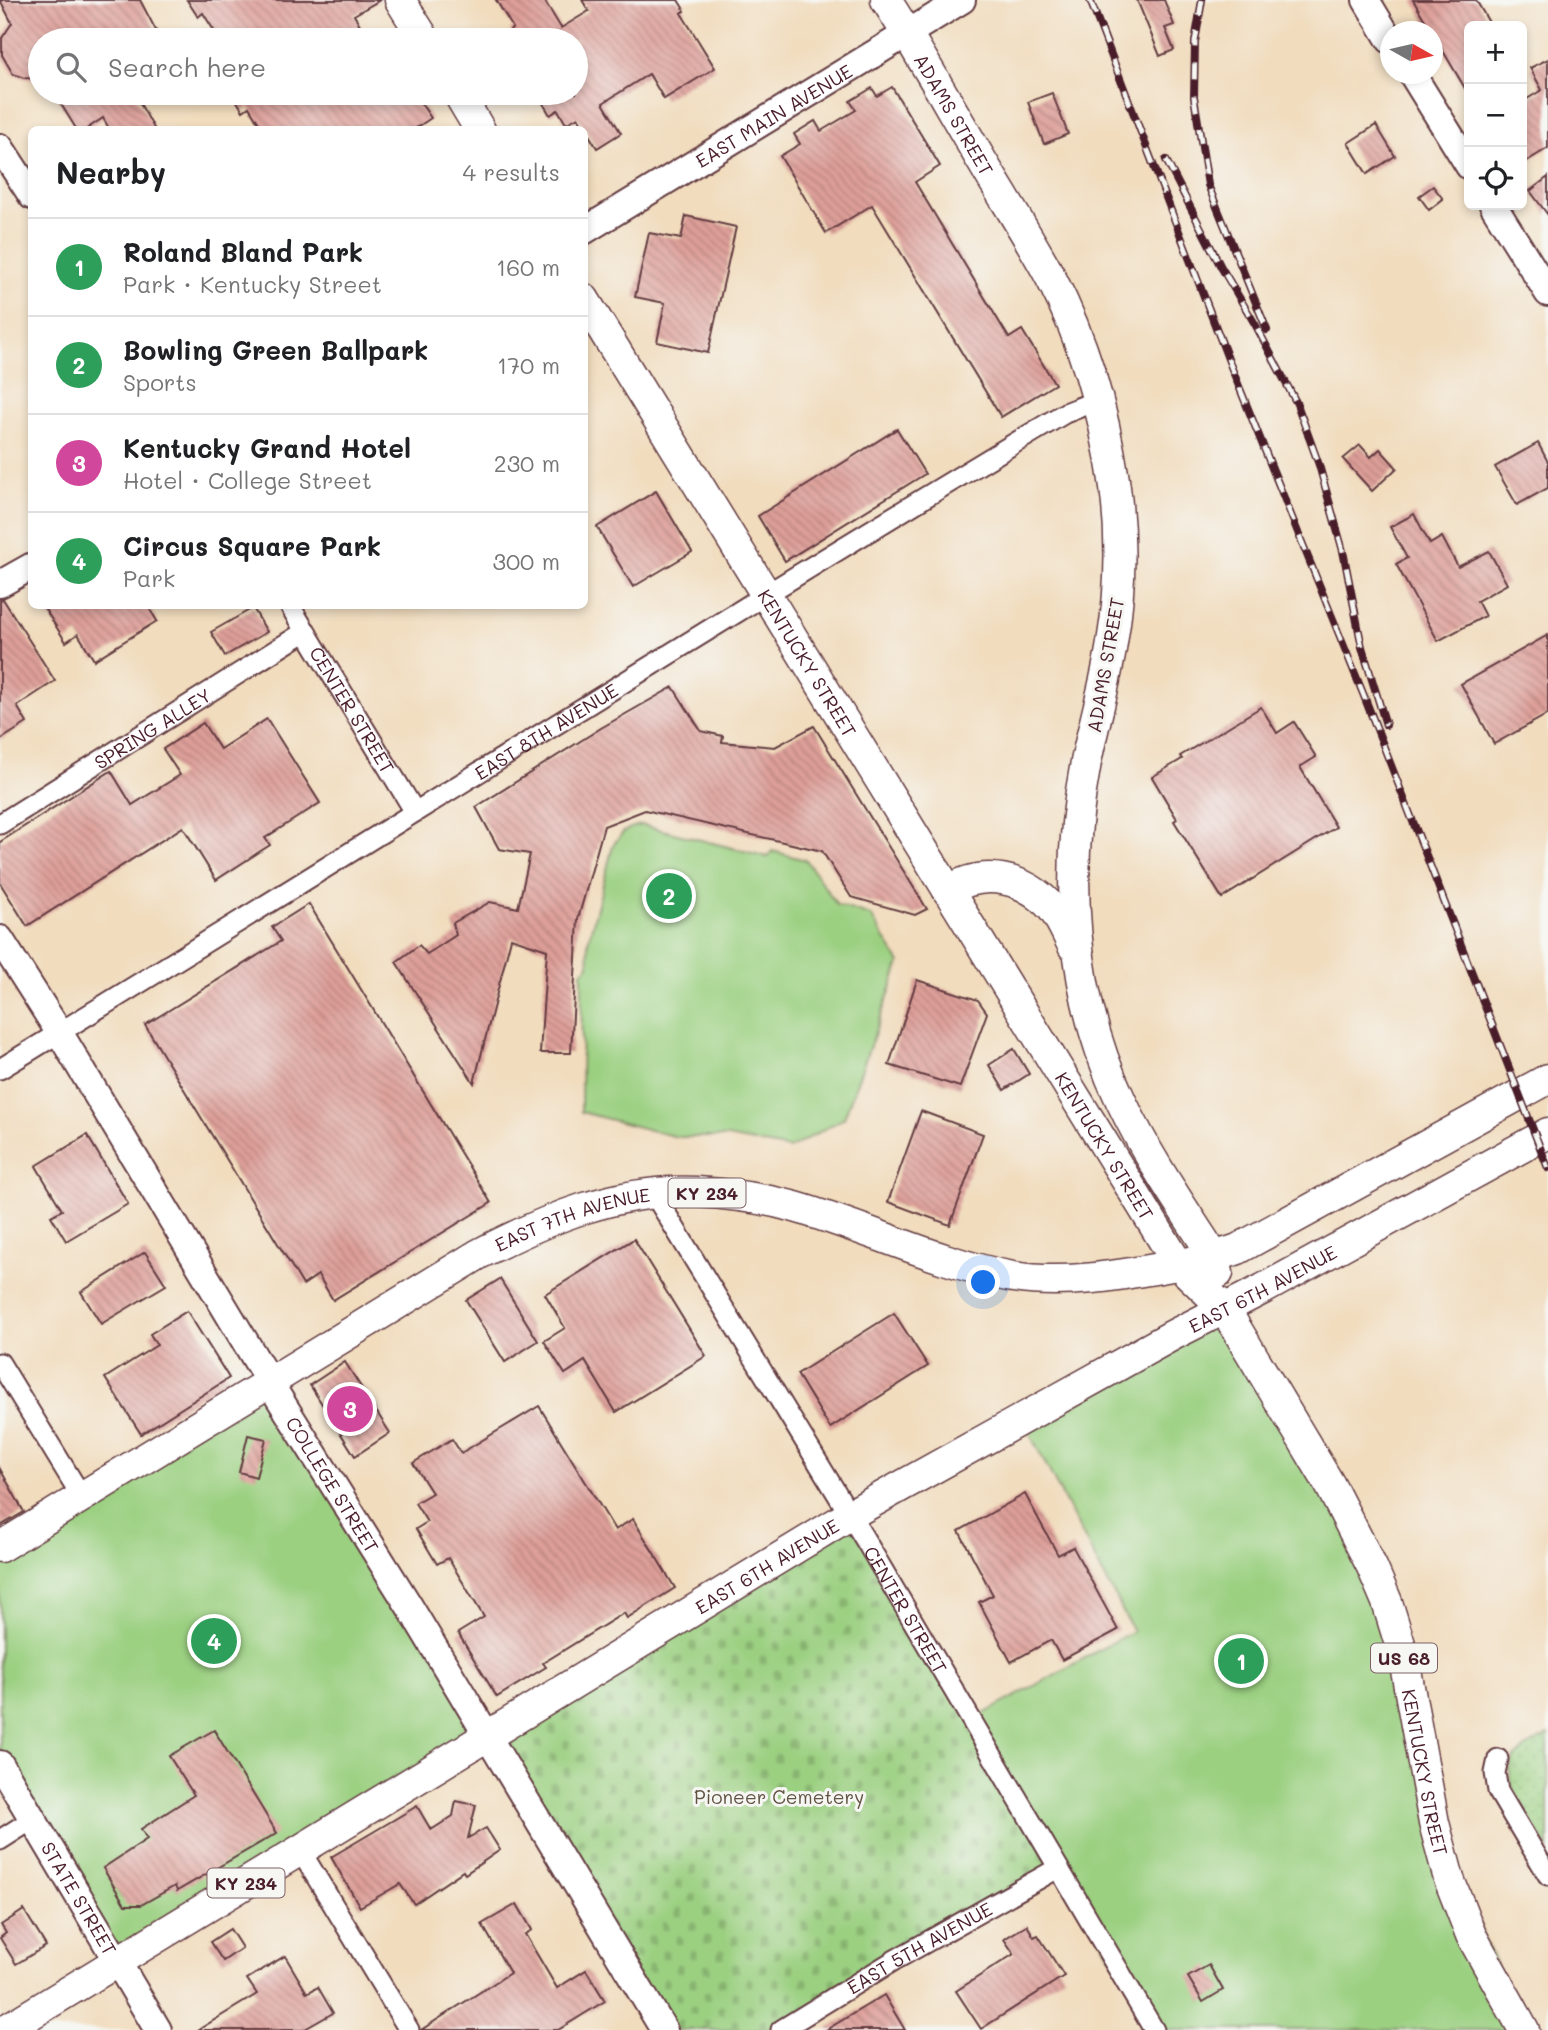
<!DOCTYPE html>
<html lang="en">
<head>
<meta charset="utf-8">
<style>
  :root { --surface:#fff; --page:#f6f6f6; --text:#202124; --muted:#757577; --line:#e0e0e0; --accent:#7c3aed }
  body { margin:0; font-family:Mali,sans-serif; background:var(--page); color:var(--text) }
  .controls { position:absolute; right:21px; top:21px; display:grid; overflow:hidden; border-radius:10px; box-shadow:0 4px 10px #0003 }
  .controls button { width:63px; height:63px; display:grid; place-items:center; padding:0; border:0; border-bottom:2px solid var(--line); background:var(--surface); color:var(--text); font:35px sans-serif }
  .compass { position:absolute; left:1380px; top:21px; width:63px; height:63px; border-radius:50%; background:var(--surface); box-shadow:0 4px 10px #0003; rotate:98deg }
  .you { position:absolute; left:984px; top:1283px; width:24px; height:24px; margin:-18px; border:5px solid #fff; border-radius:50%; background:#1a73e8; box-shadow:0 0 0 10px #1a73e833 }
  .badge { display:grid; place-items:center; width:46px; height:46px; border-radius:50%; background:var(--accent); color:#fff; font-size:23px; font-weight:700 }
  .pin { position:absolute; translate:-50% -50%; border:4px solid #fff; box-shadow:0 2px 7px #0006 }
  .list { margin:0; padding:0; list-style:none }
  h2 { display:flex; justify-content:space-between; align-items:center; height:91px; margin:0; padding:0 28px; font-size:30px }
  h2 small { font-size:23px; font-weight:400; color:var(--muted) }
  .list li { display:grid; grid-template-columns:46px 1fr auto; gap:21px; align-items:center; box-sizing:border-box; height:98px; padding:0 28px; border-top:2px solid var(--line) }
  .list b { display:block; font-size:26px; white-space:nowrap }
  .list p { margin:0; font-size:23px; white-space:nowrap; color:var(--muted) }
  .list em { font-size:23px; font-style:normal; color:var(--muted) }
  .icon { flex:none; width:38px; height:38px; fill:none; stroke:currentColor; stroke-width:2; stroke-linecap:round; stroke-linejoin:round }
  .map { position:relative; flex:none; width:1548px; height:2030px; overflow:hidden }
  .search { position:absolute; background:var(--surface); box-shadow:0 4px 10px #0003; left:28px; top:28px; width:560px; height:77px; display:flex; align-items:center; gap:18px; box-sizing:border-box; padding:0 24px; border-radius:38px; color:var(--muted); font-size:26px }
  .panel { position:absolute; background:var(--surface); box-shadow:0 4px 10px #0003; left:28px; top:126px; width:560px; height:483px; border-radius:10px }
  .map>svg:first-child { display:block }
  .grass { fill:url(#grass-dots); stroke:#727856; stroke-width:2 }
  .cemetery { fill:url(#cemetery-stones); stroke:#727856; stroke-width:2 }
  .park { fill:#9bd081; stroke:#727856; stroke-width:2 }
  .building { fill:url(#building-back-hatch) }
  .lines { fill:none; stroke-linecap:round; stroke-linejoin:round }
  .street-casing { stroke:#633b41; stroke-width:23 }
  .secondary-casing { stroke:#633b41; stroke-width:30 }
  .primary-casing { stroke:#633b41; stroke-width:33 }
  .street { stroke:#fff; stroke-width:19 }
  .secondary { stroke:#fff; stroke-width:26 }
  .primary { stroke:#fff; stroke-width:30 }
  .rail-casing { stroke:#4a1f2b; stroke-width:8 }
  .rail { stroke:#f6f6f2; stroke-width:5; stroke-dasharray:16; stroke-linecap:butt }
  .labels { text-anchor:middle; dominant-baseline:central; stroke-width:6; stroke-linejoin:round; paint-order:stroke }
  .shield { fill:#f6f6f2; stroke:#7e6067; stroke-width:2 }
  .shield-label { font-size:18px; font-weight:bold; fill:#4a1f2b }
  .street-label { font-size:19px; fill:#4a1f2b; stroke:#f6f6f2 }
  .park-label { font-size:19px; fill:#625445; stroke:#f6f6f2 }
</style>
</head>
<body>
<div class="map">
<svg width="1548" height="2030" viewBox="0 0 1548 2030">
  <defs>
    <pattern id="grass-dots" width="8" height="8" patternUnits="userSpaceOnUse" patternTransform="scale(1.75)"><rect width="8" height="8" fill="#9bd081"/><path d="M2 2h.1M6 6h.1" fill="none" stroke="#87b270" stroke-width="1.8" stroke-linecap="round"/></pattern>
    <pattern id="cemetery-stones" width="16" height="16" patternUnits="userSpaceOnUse" patternTransform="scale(1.75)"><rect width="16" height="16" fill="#9bd081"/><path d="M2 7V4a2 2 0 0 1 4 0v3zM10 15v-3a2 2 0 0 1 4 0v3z" fill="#87b270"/></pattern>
    <pattern id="building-back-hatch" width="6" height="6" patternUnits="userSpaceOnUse" patternTransform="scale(1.75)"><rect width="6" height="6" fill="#de9f99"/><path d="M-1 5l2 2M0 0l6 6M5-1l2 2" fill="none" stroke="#b6817d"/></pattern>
  </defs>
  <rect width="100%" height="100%" fill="#f6f6f2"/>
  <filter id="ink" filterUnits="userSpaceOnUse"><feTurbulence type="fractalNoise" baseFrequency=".0143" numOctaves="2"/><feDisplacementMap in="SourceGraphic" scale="14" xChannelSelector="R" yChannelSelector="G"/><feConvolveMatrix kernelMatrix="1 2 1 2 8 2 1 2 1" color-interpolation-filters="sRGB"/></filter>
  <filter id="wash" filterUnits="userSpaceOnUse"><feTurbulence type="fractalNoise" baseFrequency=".00686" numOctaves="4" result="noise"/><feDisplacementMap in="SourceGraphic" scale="28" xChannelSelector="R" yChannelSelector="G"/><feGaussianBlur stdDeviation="1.57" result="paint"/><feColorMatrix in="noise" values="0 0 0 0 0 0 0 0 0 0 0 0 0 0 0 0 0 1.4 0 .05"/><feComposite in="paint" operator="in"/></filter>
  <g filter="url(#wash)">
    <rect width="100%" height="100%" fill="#f1dcbd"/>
    <path class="grass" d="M1548 1735V1850L1510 1783V1769L1514 1759 1524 1749Z"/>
    <path class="cemetery" d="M853 1513 1058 1868 784 2030H663L486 1735Z"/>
    <g class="park">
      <path d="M642 825 768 857 772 851 806 860 837 905 871 916 900 963 844 1118 789 1149 727 1137H677L581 1112 582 972 589 965 588 942 613 846C621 833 627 827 642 825Z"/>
      <path d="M1224 1308 1377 1579 1434 1823 1524 2030H1155L971 1721 1133 1631 1022 1419Z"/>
      <path d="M269 1382 486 1735 117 1961 0 1765V1547Z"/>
    </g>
    <g id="blocks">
      <g class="building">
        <path d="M0 0H140L161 40H40V79L24 78 13 74 2 55V38L12 23Z"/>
        <path d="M187 0H380L354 15 369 40H220L203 13 198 17Z"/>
        <path d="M496 0H544L561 28 589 11 582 0H678L685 11 681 13 715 68 664 99 649 74 603 103 621 133 597 148 578 117 566 124 558 110 550 115 540 98 547 93H576V40H516L510 30 513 28Z"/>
        <path d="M1137 0H1164L1174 25 1165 28 1174 50 1160 56Z"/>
        <path d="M1413 0H1476L1491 26H1469V95Z"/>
        <path d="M1548 59V148L1522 164V102L1542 90 1530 68Z"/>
        <path d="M892 87 940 166 915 182 1009 338 1022 330 1055 384 1001 417 872 205 826 233 780 156 800 144 794 134 815 121 821 131 856 110 850 101 872 88 877 96Z"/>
        <path d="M54 93H134L155 130H110L103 118 85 130H77Z"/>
        <path d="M232 93H414L431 118 413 130H263L249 107 243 111Z"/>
        <path d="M1052 93 1068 134 1044 144 1028 102Z"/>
        <path d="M1376 125 1395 156 1367 174 1348 143Z"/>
        <path d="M1548 177V215L1530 191Z"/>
        <path d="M1433 186 1443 199 1429 210 1419 196Z"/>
        <path d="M686 216 736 227 708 353 657 342 665 303 635 297 649 233 681 239Z"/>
        <path d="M897 429 925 474 785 561 758 516Z"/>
        <path d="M1538 443 1548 462V488L1517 505 1495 467Z"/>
        <path d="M1360 445 1371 457 1380 449 1397 468 1372 491 1343 459Z"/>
        <path d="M656 491 692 552 633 587 597 527Z"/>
        <path d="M1414 514 1430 544 1442 537 1458 567 1489 551 1507 584 1477 601 1485 616 1438 641 1396 564 1407 558 1390 527Z"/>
        <path d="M3 599 55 681 17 706 27 723 0 740V600Z"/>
        <path d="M43 606H148L157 621 94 660 78 634 66 642Z"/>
        <path d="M253 608 267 632 225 656 211 632Z"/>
        <path d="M1548 635V714L1494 744 1461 684Z"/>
        <path d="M673 687 701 731 723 736 722 742 775 747 814 726 927 909 915 915 851 897 822 851 645 810 604 826 578 919 571 1053H540L547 950 511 938 474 1083 396 962 419 945 427 954 456 935 453 923 490 902 518 908 530 854 499 849 476 807 601 728Z"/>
        <path d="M1261 707 1277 733 1294 722 1316 757 1300 767 1336 827 1222 898 1174 821 1177 819 1152 777 1182 759 1180 756Z"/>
        <path d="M267 719 320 803 265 838 270 845 216 880 183 827 27 926 0 883V842L111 771 132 805 180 775 163 749 203 723 220 749Z"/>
        <path d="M309 904 491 1203 333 1300 318 1275 303 1285 145 1025 281 941 272 927Z"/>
        <path d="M917 980 978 1000 987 1013 960 1087 889 1065Z"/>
        <path d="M1014 1049 1029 1074 1004 1090 989 1065Z"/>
        <path d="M921 1111 983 1134 950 1225 888 1202Z"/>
        <path d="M87 1135 128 1204 66 1241 51 1216 62 1210 36 1166Z"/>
        <path d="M634 1239 706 1356 616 1412 585 1361 565 1374 544 1341 565 1328 545 1294Z"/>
        <path d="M145 1252 166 1285 101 1324 81 1292Z"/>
        <path d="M500 1279 538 1341 505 1362 466 1300Z"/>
        <path d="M187 1311 229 1378 141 1434 105 1378 157 1345 150 1334Z"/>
        <path d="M894 1313 928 1366 830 1428 797 1374Z"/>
        <path d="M345 1362 390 1433 355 1456 310 1385Z"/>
        <path d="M539 1406 615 1530 633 1519 675 1588 627 1618 624 1613 543 1663 546 1667 497 1697 458 1633 484 1617 448 1558 437 1564 416 1529 427 1522 415 1503 432 1493 413 1463 452 1439 461 1453Z"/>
        <path d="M248 1435 266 1439 256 1477 239 1472Z"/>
        <path d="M0 1469 24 1512 0 1526Z"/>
        <path d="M1025 1494 1058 1555 1073 1547 1118 1630 1062 1660 1051 1640 1011 1662 979 1602 993 1595 959 1531Z"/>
        <path d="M214 1730 277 1833 177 1891 175 1886 141 1905H125L103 1868 147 1839 141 1829 194 1795 169 1756Z"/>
        <path d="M456 1801 476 1805 468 1838 486 1828 500 1850 465 1874 463 1871 414 1904 400 1884 360 1907 331 1857 417 1806 431 1830 453 1816Z"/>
        <path d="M517 1904 532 1930 525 1934 557 1988 586 1970 605 2001 558 2030H421L510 1973 482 1924Z"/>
        <path d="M24 1910 46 1946 16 1964 0 1938 6 1933 1 1925Z"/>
        <path d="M1027 1925 1034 1937 1038 1935 1064 1976 981 2029 956 1991 1014 1954 1004 1939Z"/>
        <path d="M230 1929 242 1948 223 1961 210 1942Z"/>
        <path d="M285 1956 307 1993 318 1987 333 2013 303 2030H198L257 1994 247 1979Z"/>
        <path d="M1209 1965 1223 1990 1203 2002 1188 1977Z"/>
        <path d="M884 1995 905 2030H826Z"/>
      </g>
    </g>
  </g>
  <g filter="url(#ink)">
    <use href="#blocks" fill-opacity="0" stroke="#633b41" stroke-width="2"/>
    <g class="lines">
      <defs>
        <g id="street">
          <path id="s1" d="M290 606 415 812"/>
          <path id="s2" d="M0 824 306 631"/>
          <path id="s3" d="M0 1069C356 851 707 627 1065 413L1098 400"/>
          <path id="s4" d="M654 1194 864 1538 1154 2030"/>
          <path d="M0 1363 82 1497"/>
          <path d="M1498 1759 1495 1773 1498 1791 1548 1875"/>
          <path d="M0 1840 33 1819"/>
          <path d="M300 1850 409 2030"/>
          <path id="s5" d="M781 2030 893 1961 1058 1868"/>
        </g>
        <g id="secondary">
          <path d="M1366 0 1390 40"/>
          <path d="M1412 74 1469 166"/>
          <path d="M0 147 32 196"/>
          <path d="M1493 205 1548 293"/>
          <path id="s6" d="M584 231 962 0"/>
          <path d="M0 584 32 566"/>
          <path id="s7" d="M0 939 59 1032 279 1398 408 1604 664 2030"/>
          <path id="s8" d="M0 1764 158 2030"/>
        </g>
        <g id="primary">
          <path d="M400 0 425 40"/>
          <path id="s9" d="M886 0C920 53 951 109 983 163 1006 202 1031 240 1052 280 1084 342 1104 412 1114 480 1122 534 1121 590 1112 643 1106 683 1094 722 1086 762 1064 875 1071 996 1121 1101 1147 1156 1182 1207 1215 1258L1218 1273"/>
          <path d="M458 93 480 130"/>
          <path id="s10" d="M584 299 1178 1264 1224 1308 1330 1485 1372 1567 1387 1602 1403 1654 1434 1823 1449 1879 1471 1935 1524 2030"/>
          <path d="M948 891C983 868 1025 877 1052 908 1061 919 1067 934 1073 946"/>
          <path id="s11" d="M0 1547 479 1254C546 1219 619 1188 696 1192 730 1194 763 1198 795 1207 868 1228 938 1263 1013 1277 1064 1285 1116 1276 1166 1267 1190 1262 1214 1258 1238 1249L1548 1079"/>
          <path id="s12" d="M5 2030 853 1513 1173 1335 1263 1289 1548 1133"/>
        </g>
      </defs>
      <use href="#street" class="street-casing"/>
      <use href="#secondary" class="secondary-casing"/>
      <use href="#primary" class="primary-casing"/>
      <use href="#street" class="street"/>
      <use href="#secondary" class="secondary"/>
      <use href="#primary" class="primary"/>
      <defs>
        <g id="rail">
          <path d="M1090 0 1230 364 1364 696 1548 1168"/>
          <path d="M1202 0 1195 42 1194 97 1208 185 1267 330"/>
          <path d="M1166 160 1221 267 1255 324 1297 404 1319 465 1343 551 1362 647 1386 725"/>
        </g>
      </defs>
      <use href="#rail" class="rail-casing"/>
      <use href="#rail" class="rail"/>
    </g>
  </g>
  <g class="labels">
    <g class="shield">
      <rect x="668.5" y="1178.5" width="77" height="29" rx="5"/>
      <rect x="1371" y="1643.5" width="66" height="29" rx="5"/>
      <rect x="207.5" y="1868.5" width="77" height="29" rx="5"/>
    </g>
    <g class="shield-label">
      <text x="707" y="1193">KY 234</text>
      <text x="1404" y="1658">US 68</text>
      <text x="246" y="1883">KY 234</text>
    </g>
    <g class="street-label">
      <text stroke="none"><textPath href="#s6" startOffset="222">EAST MAIN AVENUE</textPath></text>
      <text stroke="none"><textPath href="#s9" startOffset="133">ADAMS STREET</textPath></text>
      <text stroke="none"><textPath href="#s10" startOffset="427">KENTUCKY STREET</textPath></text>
      <text transform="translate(1105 665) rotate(-80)">ADAMS STREET</text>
      <text stroke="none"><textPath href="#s1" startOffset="121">CENTER STREET</textPath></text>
      <text stroke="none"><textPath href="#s2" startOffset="180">SPRING ALLEY</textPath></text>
      <text stroke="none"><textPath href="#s3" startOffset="642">EAST 8TH AVENUE</textPath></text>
      <text stroke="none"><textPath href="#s10" startOffset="994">KENTUCKY STREET</textPath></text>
      <text stroke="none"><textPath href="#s11" startOffset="662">EAST 7TH AVENUE</textPath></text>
      <text stroke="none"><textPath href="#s12" startOffset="1460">EAST 6TH AVENUE</textPath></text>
      <text stroke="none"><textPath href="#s7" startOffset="639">COLLEGE STREET</textPath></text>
      <text stroke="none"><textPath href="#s12" startOffset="892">EAST 6TH AVENUE</textPath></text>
      <text stroke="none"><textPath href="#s4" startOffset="486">CENTER STREET</textPath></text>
      <text stroke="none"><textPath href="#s10" startOffset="1708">KENTUCKY STREET</textPath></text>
      <text stroke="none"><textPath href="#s8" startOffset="156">STATE STREET</textPath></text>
      <text stroke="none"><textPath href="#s5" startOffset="161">EAST 5TH AVENUE</textPath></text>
    </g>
    <g class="park-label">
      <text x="779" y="1796">Pioneer Cemetery</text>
    </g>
  </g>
</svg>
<div class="controls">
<button>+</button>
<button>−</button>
<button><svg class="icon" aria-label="locate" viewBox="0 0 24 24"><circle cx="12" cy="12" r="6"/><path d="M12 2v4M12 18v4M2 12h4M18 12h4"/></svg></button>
</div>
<svg class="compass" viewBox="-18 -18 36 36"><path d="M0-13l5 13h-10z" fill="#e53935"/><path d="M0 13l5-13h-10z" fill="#757577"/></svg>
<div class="you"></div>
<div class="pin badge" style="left:1241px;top:1661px;background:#2e9e5b">1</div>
<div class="pin badge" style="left:669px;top:896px;background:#2e9e5b">2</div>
<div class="pin badge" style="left:350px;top:1409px;background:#d1479c">3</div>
<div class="pin badge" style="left:214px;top:1641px;background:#2e9e5b">4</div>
<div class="search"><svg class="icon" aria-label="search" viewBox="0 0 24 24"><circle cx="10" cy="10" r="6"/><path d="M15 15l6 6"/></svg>Search here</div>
<section class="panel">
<h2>Nearby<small>4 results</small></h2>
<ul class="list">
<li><span class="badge" style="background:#2e9e5b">1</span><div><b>Roland Bland Park</b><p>Park · Kentucky Street</p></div><em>160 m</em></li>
<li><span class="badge" style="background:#2e9e5b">2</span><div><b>Bowling Green Ballpark</b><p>Sports</p></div><em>170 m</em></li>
<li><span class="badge" style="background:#d1479c">3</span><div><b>Kentucky Grand Hotel</b><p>Hotel · College Street</p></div><em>230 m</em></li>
<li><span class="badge" style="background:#2e9e5b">4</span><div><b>Circus Square Park</b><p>Park</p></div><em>300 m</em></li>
</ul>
</section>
</div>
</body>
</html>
